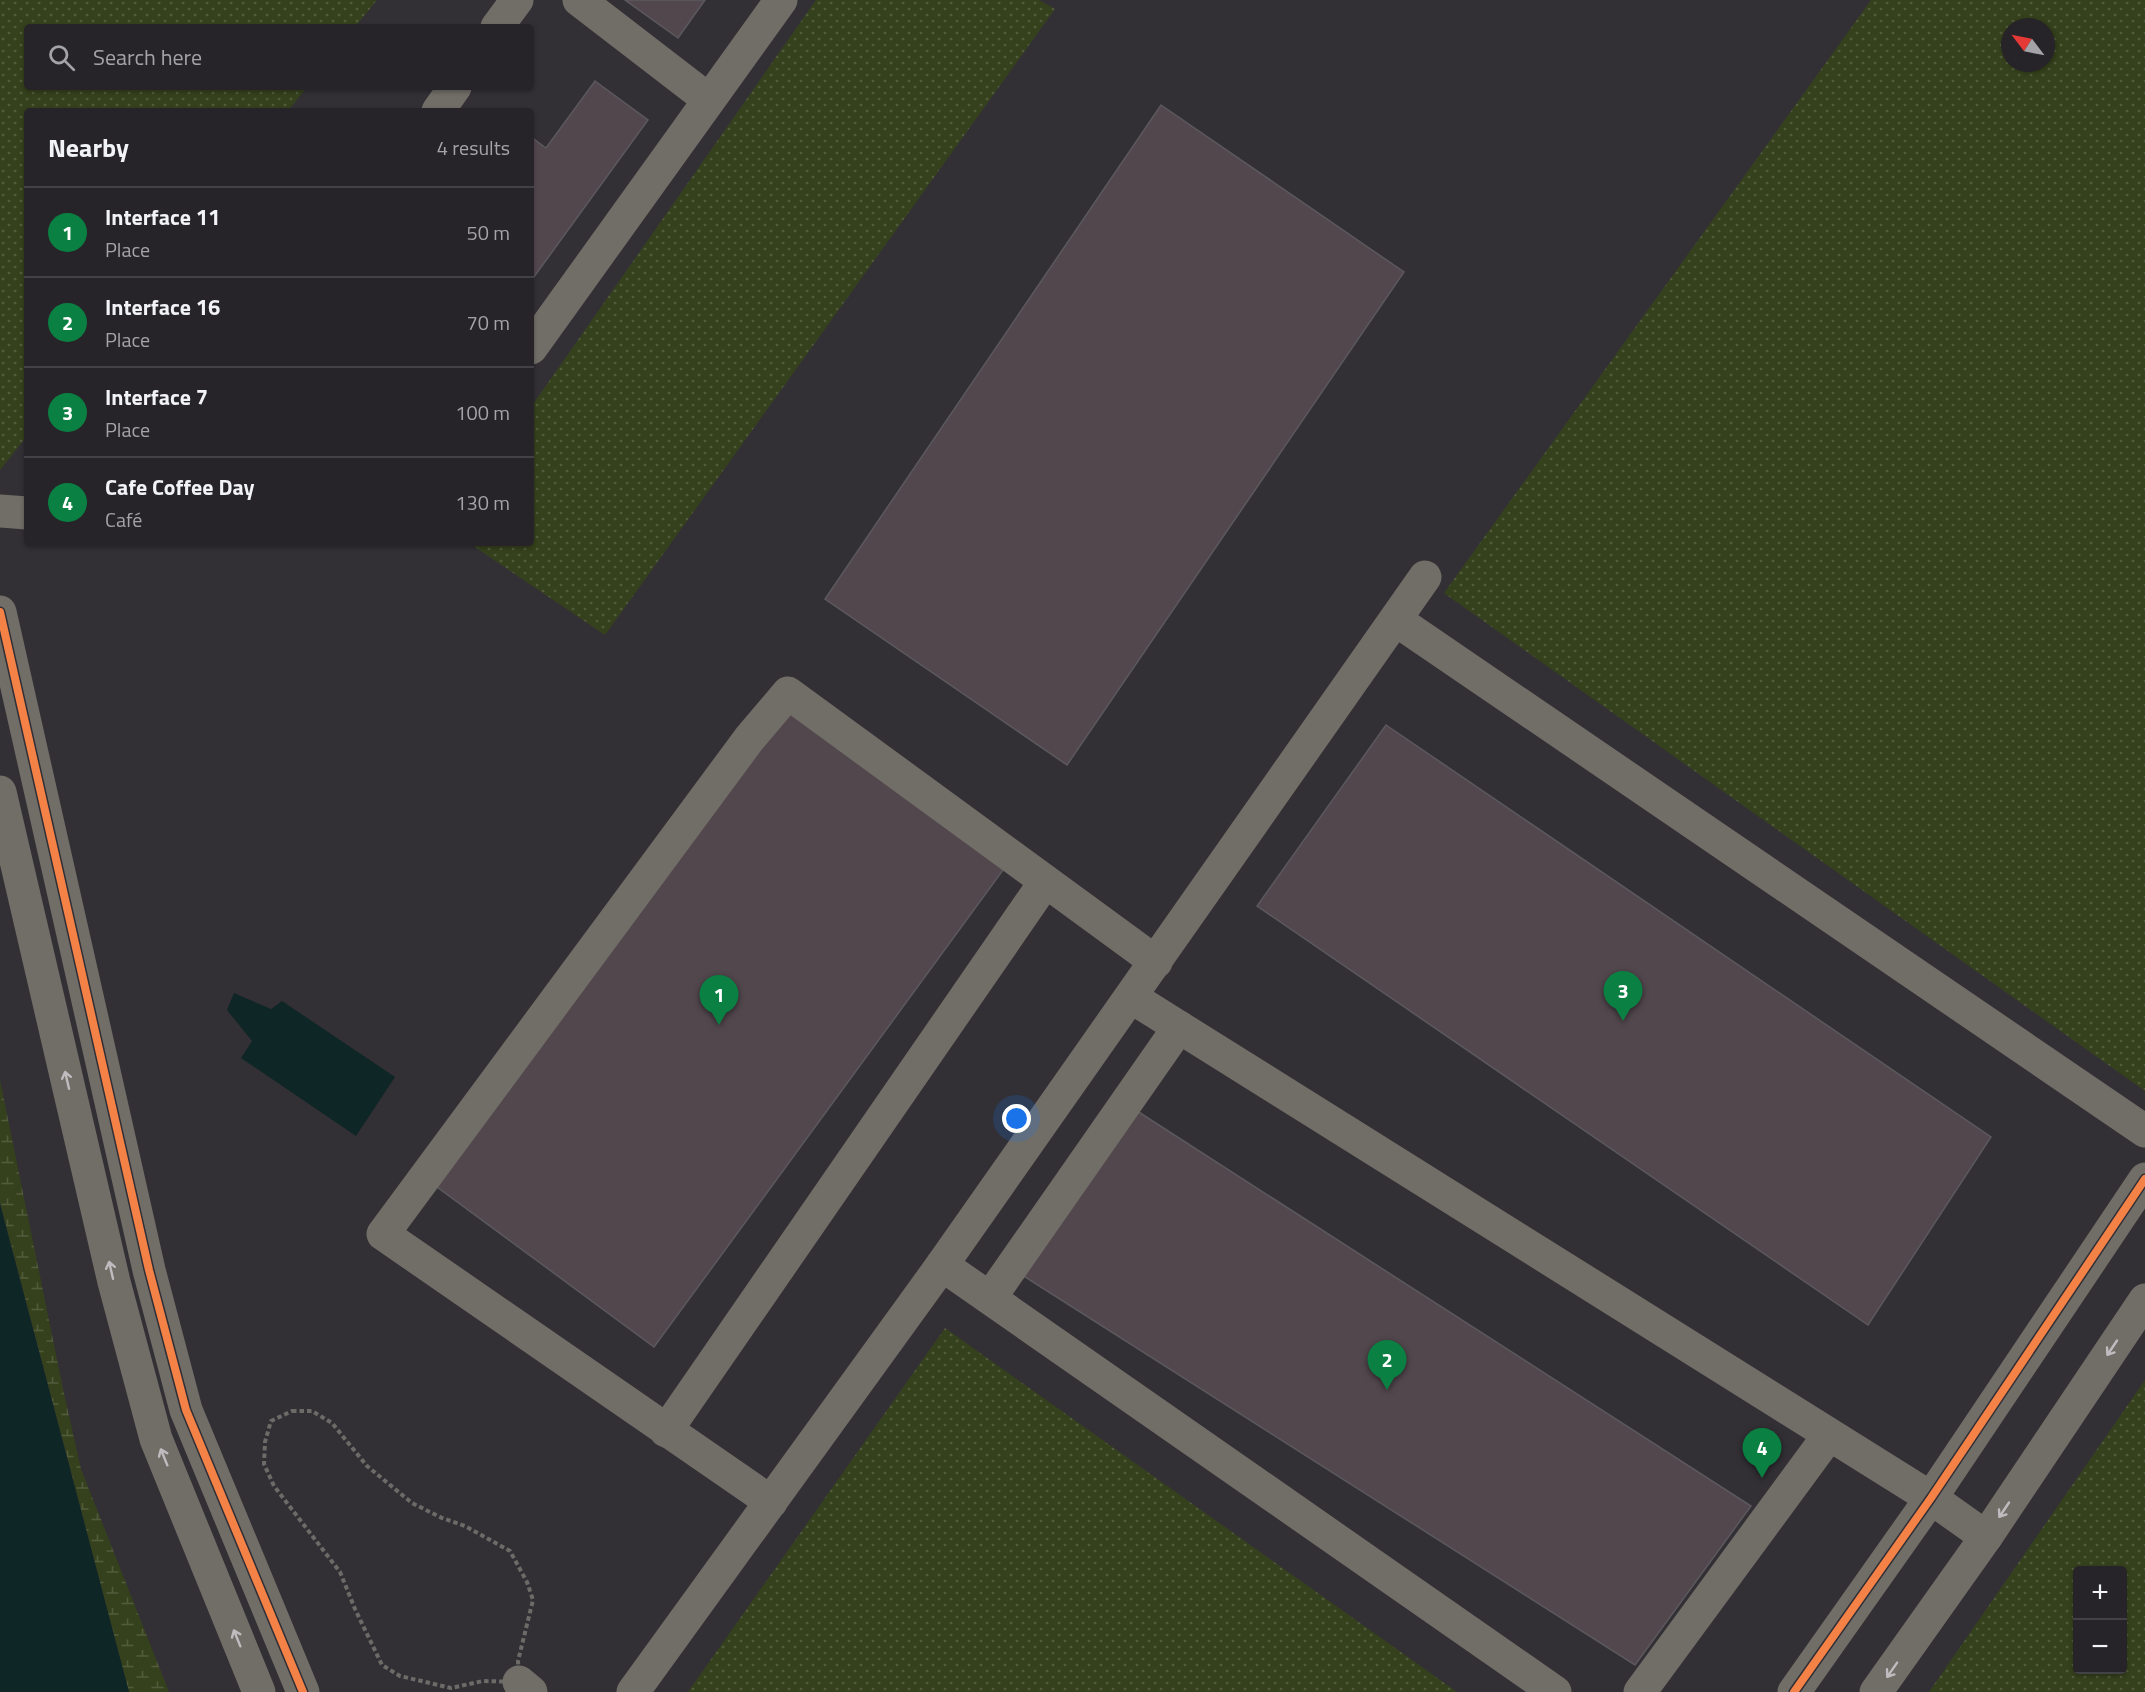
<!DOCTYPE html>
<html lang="en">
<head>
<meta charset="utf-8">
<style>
  :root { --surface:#262428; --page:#2e2c30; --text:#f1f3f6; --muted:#a4a4a8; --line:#424145; --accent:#0b8043 }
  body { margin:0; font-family:"Titillium Web",sans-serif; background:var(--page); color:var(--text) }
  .controls { position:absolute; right:18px; bottom:18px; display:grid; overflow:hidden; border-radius:6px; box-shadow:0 2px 4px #0004 }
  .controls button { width:54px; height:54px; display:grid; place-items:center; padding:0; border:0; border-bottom:2px solid var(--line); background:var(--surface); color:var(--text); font:30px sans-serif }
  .compass { position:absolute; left:2001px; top:18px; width:54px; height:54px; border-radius:50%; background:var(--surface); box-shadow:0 2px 4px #0004; rotate:302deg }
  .you { position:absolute; left:1017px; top:1119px; width:21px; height:21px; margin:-15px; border:4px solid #fff; border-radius:50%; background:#1a73e8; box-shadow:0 0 0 9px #1a73e833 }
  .badge { display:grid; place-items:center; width:39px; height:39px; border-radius:50%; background:var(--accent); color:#fff; font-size:20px; font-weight:700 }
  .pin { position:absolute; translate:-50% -50px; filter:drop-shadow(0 2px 3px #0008) }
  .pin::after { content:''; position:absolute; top:32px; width:21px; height:18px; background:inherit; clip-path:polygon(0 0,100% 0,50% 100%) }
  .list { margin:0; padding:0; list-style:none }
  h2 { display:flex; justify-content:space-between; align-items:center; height:78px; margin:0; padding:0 24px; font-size:26px }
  h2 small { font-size:20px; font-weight:400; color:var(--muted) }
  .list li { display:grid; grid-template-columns:39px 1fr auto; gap:18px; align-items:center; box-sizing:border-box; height:90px; padding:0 24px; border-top:2px solid var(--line) }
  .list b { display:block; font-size:22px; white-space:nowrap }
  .list p { margin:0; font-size:20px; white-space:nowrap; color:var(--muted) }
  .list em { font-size:20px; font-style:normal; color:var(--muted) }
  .icon { flex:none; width:33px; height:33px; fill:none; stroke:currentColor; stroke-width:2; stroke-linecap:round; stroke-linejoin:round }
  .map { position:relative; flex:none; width:2145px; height:1692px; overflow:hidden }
  .search { position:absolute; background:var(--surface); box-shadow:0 2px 4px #0004; left:24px; top:24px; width:510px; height:66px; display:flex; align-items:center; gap:15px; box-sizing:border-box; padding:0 21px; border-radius:6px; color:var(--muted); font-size:22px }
  .panel { position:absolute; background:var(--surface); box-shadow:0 2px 4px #0004; left:24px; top:108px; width:510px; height:438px; border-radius:6px }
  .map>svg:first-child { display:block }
  .grass { fill:url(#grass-dots); fill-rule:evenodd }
  .wetland { fill:url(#wetland-marsh) }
  .water { fill:#0f2626 }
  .building { fill:#52474d; stroke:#5c595c; stroke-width:1.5 }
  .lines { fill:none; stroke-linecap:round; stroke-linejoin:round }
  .path { stroke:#6c6b68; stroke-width:4; stroke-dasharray:4.5 3; stroke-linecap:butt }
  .minor { stroke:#716e68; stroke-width:33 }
  .cycleway-casing { stroke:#312f36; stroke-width:11 }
  .cycleway { stroke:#f48246; stroke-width:8 }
  .oneway { stroke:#bebcbe }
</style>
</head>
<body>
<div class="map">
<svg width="2145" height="1692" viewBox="0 0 2145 1692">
  <defs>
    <pattern id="grass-dots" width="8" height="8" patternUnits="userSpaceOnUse" patternTransform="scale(1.5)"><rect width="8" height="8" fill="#35411c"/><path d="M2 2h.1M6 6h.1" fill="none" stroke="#525c3d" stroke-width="1.8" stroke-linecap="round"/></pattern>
    <pattern id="wetland-marsh" width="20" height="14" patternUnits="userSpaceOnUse" patternTransform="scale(1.5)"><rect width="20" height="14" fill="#35411c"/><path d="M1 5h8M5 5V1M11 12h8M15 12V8" fill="none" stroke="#525c3d"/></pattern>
  </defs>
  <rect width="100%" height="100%" fill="#323035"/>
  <g class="grass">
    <path d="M0 0H377L355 27H27V87H307L288 111H27V436L0 470Z"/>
    <path d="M816 0H1039L1055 9 605 635 469 543H531V407Z"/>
    <path d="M1871 0H2145V1091L1444 593ZM2010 27H2046V63H2010Z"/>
    <path d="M945 1328 1457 1692H688Z"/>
    <path d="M2145 1380V1692H1929ZM2122 1570V1670H2078V1570Z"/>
  </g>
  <path class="wetland" d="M0 1080 63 1389 81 1469 169 1692H129L0 1203Z"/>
  <g class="water">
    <path d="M234 993 271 1009 282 1001 395 1077 356 1136 241 1058 252 1041 227 1010Z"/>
    <path d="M0 1203V1204L129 1692H0Z"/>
  </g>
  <g class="building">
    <path d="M625 0H705L678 38Z"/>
    <path d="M595 81 648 120 531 281V137L546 148Z"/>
    <path d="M1161 105 1404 272 1067 765 825 599Z"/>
    <path d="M785 703 1006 866 654 1347 433 1184Z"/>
    <path d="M1386 725 1991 1137 1868 1325 1257 906Z"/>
    <path d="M1134 1109 1751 1506 1635 1665 1022 1275Z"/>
  </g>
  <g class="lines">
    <path class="path" d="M292 1411H312L332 1423 367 1466 412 1503 442 1518 465 1526 510 1551 527 1582 533 1600 518 1661 519 1682 483 1681 451 1688 400 1676 382 1665 355 1609 340 1572 274 1486 264 1464 265 1442 271 1421Z"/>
    <g class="minor">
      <path d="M579 0 709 100"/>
      <path d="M497 27 517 0"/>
      <path d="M438 111 455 87"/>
      <path d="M531 348 781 0"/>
      <path d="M0 511 27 513"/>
      <path d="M0 612 149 1270 186 1410 303 1692"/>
      <path d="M1396 620 2145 1131"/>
      <path d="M0 792 114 1282 156 1439 259 1692"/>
      <path d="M1131 997 1931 1498 1986 1537"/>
      <path d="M942 1265 1555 1692"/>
      <path d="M990 1298 1179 1027"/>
      <path d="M666 1431 1045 882"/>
      <path d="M771 1502 383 1234 749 739 788 693 1156 962"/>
      <path d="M519 1682 531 1692"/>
      <path d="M633 1692 942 1265 1425 577"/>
      <path d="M1640 1692 1829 1435"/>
      <path d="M1794 1692 1931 1498 2145 1179"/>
      <path d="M1876 1692 1986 1537 2145 1300"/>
    </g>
    <defs>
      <g id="cycleway">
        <path d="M0 612 149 1270 186 1410 303 1692"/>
        <path d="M1794 1692 1931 1498 2145 1179"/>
      </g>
    </defs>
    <use href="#cycleway" class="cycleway-casing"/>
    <use href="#cycleway" class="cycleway"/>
  </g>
  <defs><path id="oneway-shaft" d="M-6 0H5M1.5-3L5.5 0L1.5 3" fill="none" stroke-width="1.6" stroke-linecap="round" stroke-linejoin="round" transform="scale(1.5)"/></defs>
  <g class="oneway">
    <use href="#oneway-shaft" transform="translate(67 1080) rotate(-103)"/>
    <use href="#oneway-shaft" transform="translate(111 1270) rotate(-103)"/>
    <use href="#oneway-shaft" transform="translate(2112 1348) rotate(124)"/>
    <use href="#oneway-shaft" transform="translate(164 1457) rotate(-112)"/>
    <use href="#oneway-shaft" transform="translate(2004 1510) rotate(124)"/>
    <use href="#oneway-shaft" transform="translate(237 1638) rotate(-112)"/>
    <use href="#oneway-shaft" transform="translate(1892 1670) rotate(125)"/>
  </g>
</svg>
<div class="controls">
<button>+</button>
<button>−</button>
</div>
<svg class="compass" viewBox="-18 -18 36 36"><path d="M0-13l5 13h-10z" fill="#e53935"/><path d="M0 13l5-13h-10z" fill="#a4a4a8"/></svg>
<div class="you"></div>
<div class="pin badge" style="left:719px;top:1025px">1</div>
<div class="pin badge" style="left:1387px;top:1390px">2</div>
<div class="pin badge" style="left:1623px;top:1021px">3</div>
<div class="pin badge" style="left:1762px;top:1478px">4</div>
<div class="search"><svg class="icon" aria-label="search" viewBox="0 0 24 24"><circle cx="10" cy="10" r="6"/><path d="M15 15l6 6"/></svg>Search here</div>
<section class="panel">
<h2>Nearby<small>4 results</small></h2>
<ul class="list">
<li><span class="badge">1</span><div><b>Interface 11</b><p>Place</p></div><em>50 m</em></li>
<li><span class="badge">2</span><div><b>Interface 16</b><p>Place</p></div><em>70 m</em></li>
<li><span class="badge">3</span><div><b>Interface 7</b><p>Place</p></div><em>100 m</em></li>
<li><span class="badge">4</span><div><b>Cafe Coffee Day</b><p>Café</p></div><em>130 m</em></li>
</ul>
</section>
</div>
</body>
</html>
